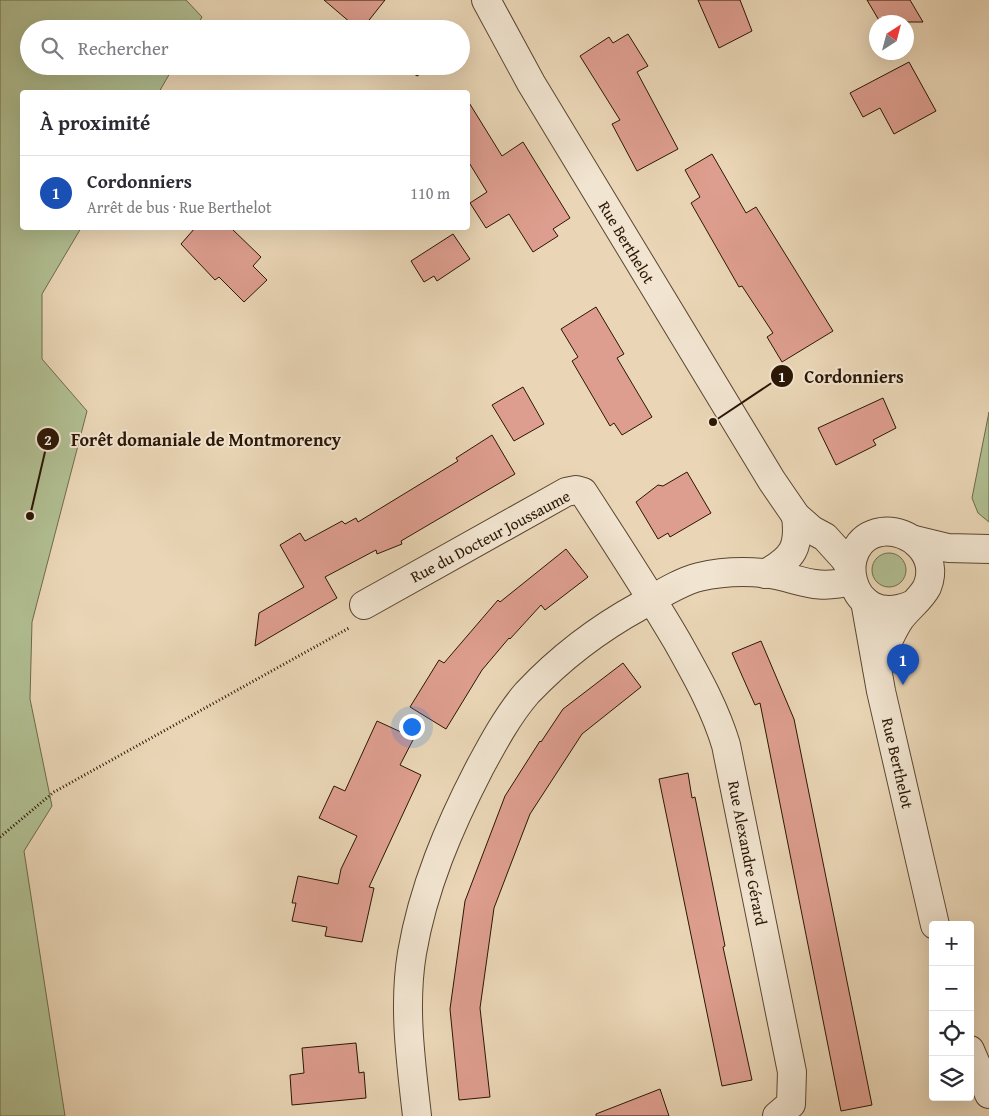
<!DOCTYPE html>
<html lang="fr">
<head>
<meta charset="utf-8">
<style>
  :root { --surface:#fff; --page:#f7f7f7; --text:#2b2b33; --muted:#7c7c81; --line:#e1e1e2; --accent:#8f2418 }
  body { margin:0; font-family:"Gentium Book Plus",serif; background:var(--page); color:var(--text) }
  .controls { position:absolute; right:15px; bottom:15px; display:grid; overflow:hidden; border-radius:5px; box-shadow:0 5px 20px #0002 }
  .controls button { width:45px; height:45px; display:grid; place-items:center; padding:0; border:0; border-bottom:1px solid var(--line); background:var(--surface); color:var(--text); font:25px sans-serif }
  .compass { position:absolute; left:869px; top:15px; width:45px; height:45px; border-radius:50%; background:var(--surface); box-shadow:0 5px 20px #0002; rotate:36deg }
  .you { position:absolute; left:411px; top:726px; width:18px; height:18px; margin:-12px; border:4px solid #fff; border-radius:50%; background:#1a73e8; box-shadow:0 0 0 8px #1a73e833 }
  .badge { display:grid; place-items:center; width:32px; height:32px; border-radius:50%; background:var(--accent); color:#fff; font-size:16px; font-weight:700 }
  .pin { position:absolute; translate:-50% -41px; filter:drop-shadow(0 1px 2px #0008) }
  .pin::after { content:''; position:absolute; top:26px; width:18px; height:15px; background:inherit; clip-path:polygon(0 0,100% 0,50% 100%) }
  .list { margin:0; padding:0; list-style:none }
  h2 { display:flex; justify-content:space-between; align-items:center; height:65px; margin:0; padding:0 20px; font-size:21px }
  h2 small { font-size:16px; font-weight:400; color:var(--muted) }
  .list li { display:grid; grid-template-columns:32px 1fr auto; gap:15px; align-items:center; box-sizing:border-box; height:75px; padding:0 20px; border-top:1px solid var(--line) }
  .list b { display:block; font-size:19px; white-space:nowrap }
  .list p { margin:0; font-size:16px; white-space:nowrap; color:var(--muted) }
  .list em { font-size:16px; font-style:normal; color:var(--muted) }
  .icon { flex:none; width:28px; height:28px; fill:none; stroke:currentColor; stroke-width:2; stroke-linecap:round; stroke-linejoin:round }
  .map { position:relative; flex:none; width:989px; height:1116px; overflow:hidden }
  .search { position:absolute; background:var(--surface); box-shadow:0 5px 20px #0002; left:20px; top:20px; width:450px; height:55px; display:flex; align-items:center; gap:12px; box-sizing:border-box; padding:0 18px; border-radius:28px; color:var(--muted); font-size:19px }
  .panel { position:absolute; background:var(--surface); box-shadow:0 5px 20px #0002; left:20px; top:90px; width:450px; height:140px; border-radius:5px }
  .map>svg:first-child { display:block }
  .green { fill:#b1bf92; stroke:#6e6a4c }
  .building { fill:#de9e8f; stroke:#2a1605 }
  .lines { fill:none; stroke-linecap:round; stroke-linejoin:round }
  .minor-casing { stroke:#5a4631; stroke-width:30 }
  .path { stroke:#2a1605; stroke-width:3; stroke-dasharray:1 2.5; stroke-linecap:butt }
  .minor { stroke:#f1e4d0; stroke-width:28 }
  .labels { text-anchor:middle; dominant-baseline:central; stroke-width:4; stroke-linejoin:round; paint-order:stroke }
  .street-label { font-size:16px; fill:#2a1605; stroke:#f1e4d0 }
  .leader { fill:none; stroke:#2a1605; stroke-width:2 }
  .callout-dot { fill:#2a1605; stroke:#f1e4d0; stroke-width:2 }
  .mark-label { font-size:15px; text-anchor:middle; font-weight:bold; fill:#fff }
  .callout-label { font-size:18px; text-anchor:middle; font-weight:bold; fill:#2a1605; stroke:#f1e4d0; stroke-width:4; stroke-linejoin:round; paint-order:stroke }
</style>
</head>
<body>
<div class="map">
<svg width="989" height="1116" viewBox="0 0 989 1116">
  <rect width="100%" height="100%" fill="#ead6b6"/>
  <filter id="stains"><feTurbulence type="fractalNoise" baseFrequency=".004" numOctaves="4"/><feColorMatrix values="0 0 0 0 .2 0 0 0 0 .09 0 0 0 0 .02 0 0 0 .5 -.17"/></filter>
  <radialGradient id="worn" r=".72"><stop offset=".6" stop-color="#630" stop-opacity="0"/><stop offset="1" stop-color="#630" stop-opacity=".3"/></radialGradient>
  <g class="green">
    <path d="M0 0H186L202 17 195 29H29V66H174L159 92H22V228H81L42 294V359L87 411 32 622 30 699 52 806 24 851 65 1116H0Z"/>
    <path d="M989 412V522L978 513 972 498Z"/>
    <circle cx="889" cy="570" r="17"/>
  </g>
  <g class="building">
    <path d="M324 0H385L362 29H358Z"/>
    <path d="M698 0H740L752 31 719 48Z"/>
    <path d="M867 0H910L923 22H880Z"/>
    <path d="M628 34 648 66 637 72 678 149 637 171 612 124 620 120 580 56 609 37 613 43Z"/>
    <path d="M909 62 936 111 894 134 880 108 863 117 850 93Z"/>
    <path d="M434 66 417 76 403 66Z"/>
    <path d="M468 101 502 156 523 142 570 218 553 229 558 236 533 252 509 214 486 228 470 203 487 192 468 161Z"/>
    <path d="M712 154 746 213 756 207 833 331 782 362 767 337 773 333 742 286 739 287 691 203 700 197 685 170Z"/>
    <path d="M195 228H231L261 257 253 266 267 280 244 302 219 277 215 280 181 244Z"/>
    <path d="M453 234 470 259 437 281 434 276 424 282 411 261Z"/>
    <path d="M596 307 624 354 617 358 652 417 622 435 614 423 610 426 572 361 578 357 561 329Z"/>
    <path d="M523 387 544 424 514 441 492 405Z"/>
    <path d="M883 398 896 428 873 440 876 445 836 465 818 428Z"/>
    <path d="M492 435 515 474 401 541 402 544 377 554 376 550 325 577 337 598 255 646 259 613 304 587 280 545 300 533 305 541 342 521 345 524 356 518 358 522 458 461 456 458Z"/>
    <path d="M687 472 711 513 670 537 668 533 658 539 636 502 658 485 663 486Z"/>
    <path d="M566 549 588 577 545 610 541 605 510 639 509 638 482 670 446 729 410 707 439 660 444 663 498 600 500 602Z"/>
    <path d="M761 641 794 719 872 1105 841 1111 760 703 755 705 732 653Z"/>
    <path d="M623 663 641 687 582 734 530 814 494 908 480 1008 490 1097 459 1100 450 1009 465 901 505 796 540 741 541 742 563 709Z"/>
    <path d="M377 721 414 738 400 765 421 775 369 887 374 888 362 942 325 936 327 927 292 921 296 903H292L298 876 338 884 341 869 357 836 319 818 334 786 345 791Z"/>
    <path d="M688 773 692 798 695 797 725 946 723 947 752 1080 722 1086 659 779Z"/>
    <path d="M356 1043 359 1073 364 1072 366 1098 292 1105 290 1075 304 1073 302 1048Z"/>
    <path d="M660 1089 669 1116H596V1114Z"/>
  </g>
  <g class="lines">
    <defs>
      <g id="minor">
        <path d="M486 0 531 83 772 481 796 516 812 530 825 537 844 558 851 569"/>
        <path d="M915 540 948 548 989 549"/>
        <path d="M765 574C793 558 800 548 796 516"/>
        <path d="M865 601 881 691 935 925"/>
        <path d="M364 605 566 492 576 490 583 492C615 541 647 590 677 641 696 675 715 708 726 745L792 1072 791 1104 777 1116"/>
        <path d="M877 667C884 650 890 634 900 619 908 608 921 599 927 587 940 556 911 528 881 532 831 540 847 632 911 605"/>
        <path d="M970 1050 989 1094"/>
        <path d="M417 1116C411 1062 403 1007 412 953 423 888 449 827 479 769 493 743 508 715 527 693 561 657 598 629 640 606 658 596 679 582 699 577 720 572 742 571 764 573 801 578 812 591 852 581"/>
      </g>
    </defs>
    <use href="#minor" class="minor-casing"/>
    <path class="path" d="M0 837 54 792 349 628"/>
    <use href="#minor" class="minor"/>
  </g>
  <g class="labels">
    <g class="street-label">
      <text transform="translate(627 242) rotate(59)">Rue Berthelot</text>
      <text transform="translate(490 536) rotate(-28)">Rue du Docteur Joussaume</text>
      <text transform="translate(898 763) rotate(77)">Rue Berthelot</text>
      <text transform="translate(748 853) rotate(79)">Rue Alexandre Gérard</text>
    </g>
  </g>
  <path class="leader" d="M713 422L782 376M30 516L48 439"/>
  <g class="callout-dot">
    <circle cx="713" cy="422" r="5"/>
    <circle cx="30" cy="516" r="5"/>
    <circle cx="782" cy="376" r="12"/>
    <circle cx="48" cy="439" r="12"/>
  </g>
  <g class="mark-label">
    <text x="782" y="382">1</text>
    <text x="48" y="445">2</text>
  </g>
  <g class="callout-label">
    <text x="854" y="383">Cordonniers</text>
    <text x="206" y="446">Forêt domaniale de Montmorency</text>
  </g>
  <rect width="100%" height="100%" filter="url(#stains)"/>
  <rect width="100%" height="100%" fill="url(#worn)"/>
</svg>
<div class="controls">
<button>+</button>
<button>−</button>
<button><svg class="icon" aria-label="locate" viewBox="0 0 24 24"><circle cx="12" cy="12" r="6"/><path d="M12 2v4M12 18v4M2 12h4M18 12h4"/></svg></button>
<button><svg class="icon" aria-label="layers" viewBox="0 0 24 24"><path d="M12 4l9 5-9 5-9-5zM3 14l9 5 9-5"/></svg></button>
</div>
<svg class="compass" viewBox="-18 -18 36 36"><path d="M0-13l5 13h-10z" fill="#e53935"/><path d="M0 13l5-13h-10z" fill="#7c7c81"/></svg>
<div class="you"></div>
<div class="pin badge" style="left:903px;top:685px;background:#1a4fb4">1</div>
<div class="search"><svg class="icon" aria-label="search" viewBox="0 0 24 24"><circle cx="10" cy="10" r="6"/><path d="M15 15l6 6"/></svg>Rechercher</div>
<section class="panel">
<h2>À proximité<small></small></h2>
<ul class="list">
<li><span class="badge" style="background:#1a4fb4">1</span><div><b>Cordonniers</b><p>Arrêt de bus · Rue Berthelot</p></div><em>110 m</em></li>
</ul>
</section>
</div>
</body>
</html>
